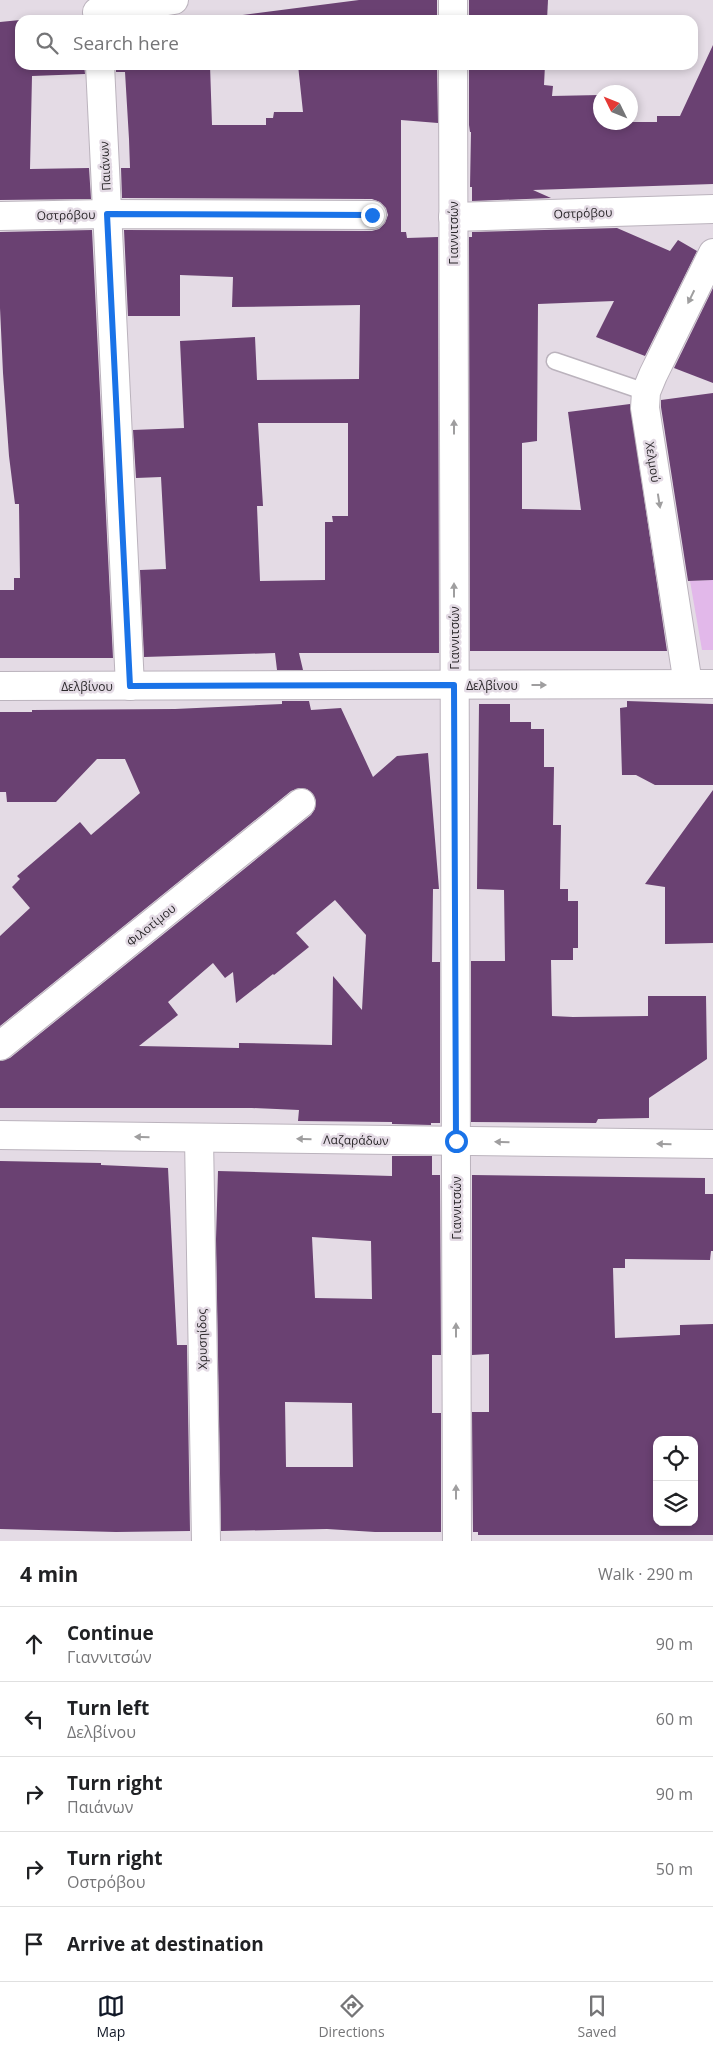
<!DOCTYPE html>
<html lang="en">
<head>
<meta charset="utf-8">
<style>
  :root { --surface:#fff; --page:#f6f6f6; --text:#202124; --muted:#757577; --line:#e0e0e0; --accent:#111827 }
  body { margin:0; font-family:"Open Sans",sans-serif; background:var(--page); color:var(--text) }
  .controls { position:absolute; right:15px; bottom:15px; display:grid; overflow:hidden; border-radius:10px; box-shadow:0 2px 8px #0003 }
  .controls button { width:45px; height:45px; display:grid; place-items:center; padding:0; border:0; border-bottom:1px solid var(--line); background:var(--surface); color:var(--text); font:25px sans-serif }
  .compass { position:absolute; left:593px; top:85px; width:45px; height:45px; border-radius:50%; background:var(--surface); box-shadow:0 2px 8px #0003; rotate:313deg }
  .stop { position:absolute; width:15px; height:15px; margin:-11px; border:4px solid #1a73e8; border-radius:50%; background:#fff }
  .stop.end { background:#1a73e8; border-color:#fff; box-shadow:0 1px 5px #0008 }
  .list { margin:0; padding:0; list-style:none }
  h2 { display:flex; justify-content:space-between; align-items:center; height:65px; margin:0; padding:0 20px; font-size:21px }
  h2 small { font-size:16px; font-weight:400; color:var(--muted) }
  .list li { display:grid; grid-template-columns:32px 1fr auto; gap:15px; align-items:center; box-sizing:border-box; height:75px; padding:0 20px; border-top:1px solid var(--line) }
  .list b { display:block; font-size:19px; white-space:nowrap }
  .list p { margin:0; font-size:16px; white-space:nowrap; color:var(--muted) }
  .list em { font-size:16px; font-style:normal; color:var(--muted) }
  .icon { flex:none; width:28px; height:28px; fill:none; stroke:currentColor; stroke-width:2; stroke-linecap:round; stroke-linejoin:round }
  .map { position:relative; flex:none; width:713px; height:1541px; overflow:hidden }
  .search { position:absolute; background:var(--surface); box-shadow:0 2px 8px #0003; left:15px; right:15px; top:15px; height:55px; display:flex; align-items:center; gap:12px; box-sizing:border-box; padding:0 18px; border-radius:15px; color:var(--muted); font-size:19px }
  .sheet { height:440px; background:var(--surface) }
  nav { display:flex; justify-content:space-around; align-items:center; box-sizing:border-box; height:70px; border-top:1px solid var(--line); background:var(--surface); font-size:14px; color:var(--muted) }
  nav a { display:grid; justify-items:center; gap:2px }
  nav .on { color:var(--accent) }
  .map>svg:first-child { display:block }
  .green { fill:#e2b8ea }
  .building { fill:#6a4172; fill-rule:evenodd }
  .lines { fill:none; stroke-linecap:round; stroke-linejoin:round }
  .lane-casing { stroke:#bbb3bd; stroke-width:19 }
  .street-casing { stroke:#bbb3bd; stroke-width:30 }
  .lane { stroke:#fff; stroke-width:16 }
  .street { stroke:#fff; stroke-width:28 }
  .oneway { fill:#9f9e9f }
  .route { stroke:#1a73e8; stroke-width:6 }
  .labels { text-anchor:middle; dominant-baseline:central; stroke-width:5; stroke-linejoin:round; paint-order:stroke }
  .street-label { font-size:12px; fill:#2a272a; stroke:#e4dbe5 }
</style>
</head>
<body>
<div class="map">
<svg width="713" height="1541" viewBox="0 0 713 1541">
  <rect width="100%" height="100%" fill="#e4dbe5"/>
  <path class="green" d="M713 580V650H702L690 581Z"/>
  <g class="building">
    <path d="M359 0H437V20H204Z"/>
    <path d="M469 0H548L547 20H469Z"/>
    <path d="M20 20V65H84L85 74 32 76 30 169 89 168 91 199 0 200V22Z"/>
    <path d="M713 45V184L533 190 551 198 472 201V187H470L471 132H470L469 125V65H545L544 85 553 86 552 96 600 95V122H657V116H680Z"/>
    <path d="M116 65H210L212 125H266V118H273L274 112H303L298 65H437L438 123 401 120V232H406L407 238 438 237 439 653H299L303 670H277L275 653 144 657 140 570 166 569 161 477 136 478 133 430 184 428 180 341 255 337 257 380 359 379 360 305 232 307 233 277 180 275V316H128L124 230 372 231 379 229 385 223 388 215 386 208 380 202 372 199 122 198 121 168H130L129 139 125 72H116ZM258 423H348V516H332L333 522H325V580L260 581 257 506H263Z"/>
    <path d="M617 228 670 251 678 240 697 251 645 356 596 337 614 301 538 304 537 441 522 443V509L581 510 568 412 630 404 667 651H470L469 237H472V232Z"/>
    <path d="M92 230 113 658H0V590H14V578H20L19 504H15L9 456 3 373 0 308V232Z"/>
    <path d="M713 288V383L674 368Z"/>
    <path d="M713 393V580L688 581 661 407V400Z"/>
    <path d="M282 701H309L311 710 341 708 373 777 397 756 428 753 439 889H433L432 962H440V1123H431V1125L392 1124V1122L298 1121 299 1110 252 1108H0V1061L10 1058 311 815 315 809 316 801 313 794 307 789 299 788 291 791 0 1026V936L30 908 12 887 20 879 17 876 80 822 91 835 140 793 125 759H97L56 802H7L6 792H0V712H32V710L175 709 282 704ZM335 900 366 935 362 1010 333 976 332 1045 239 1043V1048L139 1046 178 1015 168 1002 213 963 225 978 233 972 236 1003 273 974 274 975 309 947 296 933Z"/>
    <path d="M627 701 713 704V785H655L636 775H622L620 708 627 707Z"/>
    <path d="M479 704H510V722H531V729H544V767H554L553 825H561L560 889H568V901H578V948H573V960H551L552 1016 573 1017 648 1016V996H706L707 1059 649 1098V1118L598 1119 596 1123 471 1122V961H505L504 890 477 889Z"/>
    <path d="M713 790V943L665 944V887L645 884Z"/>
    <path d="M392 1156H432V1175H440L441 1355H432V1413H441V1532H375L327 1529 221 1531 216 1239 218 1171 392 1176ZM312 1237 371 1241 372 1299 315 1298ZM285 1402 352 1403 353 1467H286Z"/>
    <path d="M0 1161 101 1163V1165L168 1168 177 1345H187L190 1531 116 1532 0 1529Z"/>
    <path d="M472 1175 705 1178V1194H713V1251H711L710 1260 625 1259V1268H613L615 1338 680 1335V1325L713 1324V1535H478V1532H473L472 1412H489V1354L472 1355ZM657 1440H694V1522H657Z"/>
  </g>
  <g class="lines">
    <defs>
      <path id="lane" d="M555 361 646 392"/>
      <g id="street">
        <path d="M453 0V20"/>
        <path d="M97 12 174 0"/>
        <path d="M100 65 130 686"/>
        <path d="M453 65 457 1541"/>
        <path d="M0 216 107 214 372 215"/>
        <path d="M453 217 713 209"/>
        <path d="M688 684 645 408 646 392 653 375 713 253"/>
        <path d="M0 686 713 684"/>
        <path d="M0 1046 301 803"/>
        <path d="M0 1135 713 1144"/>
        <path d="M199 1138 206 1541"/>
      </g>
    </defs>
    <use href="#lane" class="lane-casing"/>
    <use href="#street" class="street-casing"/>
    <use href="#lane" class="lane"/>
    <use href="#street" class="street"/>
  </g>
  <defs><path id="oneway-solid" d="M-6-.8H1V-3.2L6.5 0L1 3.2V.8H-6Z" transform="scale(1.25)"/></defs>
  <g class="oneway">
    <use href="#oneway-solid" transform="translate(691 297) rotate(116)"/>
    <use href="#oneway-solid" transform="translate(454 427) rotate(-90)"/>
    <use href="#oneway-solid" transform="translate(659 501) rotate(81)"/>
    <use href="#oneway-solid" transform="translate(454 590) rotate(-90)"/>
    <use href="#oneway-solid" transform="translate(539 685)"/>
    <use href="#oneway-solid" transform="translate(142 1137) rotate(-179)"/>
    <use href="#oneway-solid" transform="translate(304 1139) rotate(-179)"/>
    <use href="#oneway-solid" transform="translate(502 1142) rotate(-179)"/>
    <use href="#oneway-solid" transform="translate(664 1144) rotate(-179)"/>
    <use href="#oneway-solid" transform="translate(456 1330) rotate(-90)"/>
    <use href="#oneway-solid" transform="translate(456 1492) rotate(-90)"/>
  </g>
  <g class="lines">
    <path class="route" d="M372 215 107 214 130 686 454 685 456 1141"/>
  </g>
  <g class="labels">
    <g class="street-label">
      <text transform="translate(105 166) rotate(-93)">Παιάνων</text>
      <text transform="translate(583 213) rotate(-2)">Οστρόβου</text>
      <text transform="translate(66 215) rotate(-1)">Οστρόβου</text>
      <text transform="translate(453 233) rotate(-90)">Γιαννιτσών</text>
      <text transform="translate(653 462) rotate(81)">Χελμού</text>
      <text transform="translate(454 638) rotate(-90)">Γιαννιτσών</text>
      <text x="492" y="685">Δελβίνου</text>
      <text x="87" y="686">Δελβίνου</text>
      <text transform="translate(151 925) rotate(-39)">Φιλοτίμου</text>
      <text transform="translate(356 1140) rotate(1)">Λαζαράδων</text>
      <text transform="translate(456 1208) rotate(-90)">Γιαννιτσών</text>
      <text transform="translate(202 1339) rotate(-91)">Χρυσηίδος</text>
    </g>
  </g>
</svg>
<div class="controls">
<button><svg class="icon" aria-label="locate" viewBox="0 0 24 24"><circle cx="12" cy="12" r="6"/><path d="M12 2v4M12 18v4M2 12h4M18 12h4"/></svg></button>
<button><svg class="icon" aria-label="layers" viewBox="0 0 24 24"><path d="M12 4l9 5-9 5-9-5zM3 14l9 5 9-5"/></svg></button>
</div>
<svg class="compass" viewBox="-18 -18 36 36"><path d="M0-13l5 13h-10z" fill="#e53935"/><path d="M0 13l5-13h-10z" fill="#757577"/></svg>
<div class="stop" style="left:456px;top:1141px"></div>
<div class="stop end" style="left:372px;top:215px"></div>
<div class="search"><svg class="icon" aria-label="search" viewBox="0 0 24 24"><circle cx="10" cy="10" r="6"/><path d="M15 15l6 6"/></svg>Search here</div>
</div>
<section class="sheet">
<h2>4 min<small>Walk · 290 m</small></h2>
<ul class="list">
<li><svg class="icon" aria-label="ahead" viewBox="0 0 24 24"><path d="M12 20V5M6 11l6-6 6 6"/></svg><div><b>Continue</b><p>Γιαννιτσών</p></div><em>90 m</em></li>
<li><svg class="icon" aria-label="left" viewBox="0 0 24 24"><path d="M17 20v-9H6M10 6l-5 5 5 5"/></svg><div><b>Turn left</b><p>Δελβίνου</p></div><em>60 m</em></li>
<li><svg class="icon" aria-label="right" viewBox="0 0 24 24"><path d="M7 20v-9h11M14 6l5 5-5 5"/></svg><div><b>Turn right</b><p>Παιάνων</p></div><em>90 m</em></li>
<li><svg class="icon" aria-label="right" viewBox="0 0 24 24"><path d="M7 20v-9h11M14 6l5 5-5 5"/></svg><div><b>Turn right</b><p>Οστρόβου</p></div><em>50 m</em></li>
<li><svg class="icon" aria-label="arrive" viewBox="0 0 24 24"><path d="M6 21V4h12l-3 4 3 4H6"/></svg><div><b>Arrive at destination</b></div></li>
</ul>
</section>
<nav>
<a class="on"><svg class="icon" aria-label="map" viewBox="0 0 24 24"><path d="M3 6l6-2 6 2 6-2v14l-6 2-6-2-6 2zM9 4v14M15 6v14"/></svg>Map</a>
<a><svg class="icon" aria-label="directions" viewBox="0 0 24 24"><path d="M12 3l9 9-9 9-9-9zM9 14v-3h6M13 9l2 2-2 2"/></svg>Directions</a>
<a><svg class="icon" aria-label="saved" viewBox="0 0 24 24"><path d="M7 4h10v16l-5-4-5 4z"/></svg>Saved</a>
</nav>
</body>
</html>
